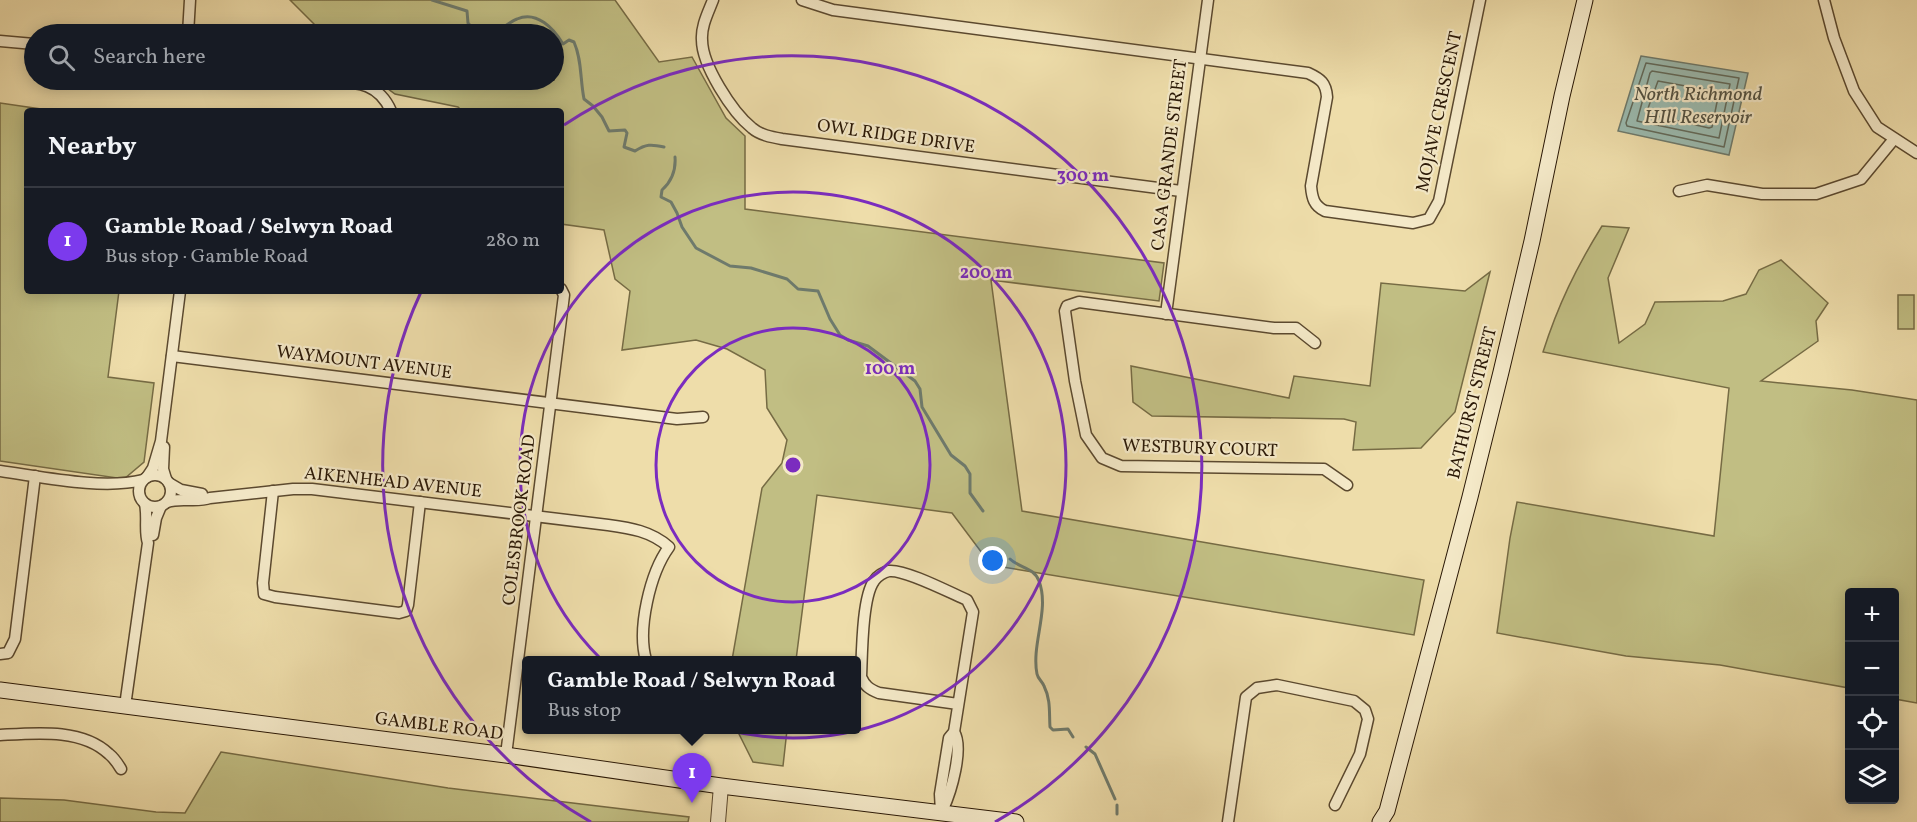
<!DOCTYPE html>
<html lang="en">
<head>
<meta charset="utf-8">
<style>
  :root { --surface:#171b24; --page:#242831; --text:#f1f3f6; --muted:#9ea1a6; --line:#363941; --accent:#7c3aed }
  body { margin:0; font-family:Vollkorn,serif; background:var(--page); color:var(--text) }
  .controls { position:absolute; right:18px; bottom:18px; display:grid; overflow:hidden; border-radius:6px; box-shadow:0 3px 15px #0003 }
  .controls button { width:54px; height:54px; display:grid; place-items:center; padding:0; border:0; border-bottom:2px solid var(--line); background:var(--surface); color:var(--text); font:30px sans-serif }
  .you { position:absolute; left:993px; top:561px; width:21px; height:21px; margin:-15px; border:4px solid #fff; border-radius:50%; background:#1a73e8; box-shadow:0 0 0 9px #1a73e833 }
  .badge { display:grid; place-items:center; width:39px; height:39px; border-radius:50%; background:var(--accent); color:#fff; font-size:20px; font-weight:700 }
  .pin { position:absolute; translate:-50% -50px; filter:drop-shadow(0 2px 3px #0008) }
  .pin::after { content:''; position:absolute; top:32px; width:21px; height:18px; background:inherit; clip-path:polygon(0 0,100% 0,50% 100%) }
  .popup { position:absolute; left:522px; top:656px; width:339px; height:78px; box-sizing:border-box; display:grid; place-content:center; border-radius:6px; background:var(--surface); filter:drop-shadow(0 2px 4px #0005); font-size:20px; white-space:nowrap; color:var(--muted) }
  .popup b { font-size:22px; color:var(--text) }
  .popup::after { content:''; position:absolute; left:50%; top:100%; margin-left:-12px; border:12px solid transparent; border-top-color:var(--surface) }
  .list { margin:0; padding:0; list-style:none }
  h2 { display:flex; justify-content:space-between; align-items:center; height:78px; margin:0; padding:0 24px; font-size:26px }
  h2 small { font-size:20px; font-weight:400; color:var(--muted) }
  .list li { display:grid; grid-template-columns:39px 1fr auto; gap:18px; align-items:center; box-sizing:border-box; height:108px; padding:0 24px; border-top:2px solid var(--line) }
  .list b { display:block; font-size:22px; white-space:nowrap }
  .list p { margin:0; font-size:20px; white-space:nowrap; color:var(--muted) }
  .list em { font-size:20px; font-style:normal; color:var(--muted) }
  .icon { flex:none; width:33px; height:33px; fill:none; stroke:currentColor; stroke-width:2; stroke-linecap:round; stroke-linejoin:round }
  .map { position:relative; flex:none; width:1917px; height:822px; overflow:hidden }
  .search { position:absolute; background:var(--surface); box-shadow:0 3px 15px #0003; left:24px; top:24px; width:540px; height:66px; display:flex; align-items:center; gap:15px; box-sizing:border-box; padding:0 21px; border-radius:33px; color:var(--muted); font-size:22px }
  .panel { position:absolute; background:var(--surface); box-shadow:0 3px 15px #0003; left:24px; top:108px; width:540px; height:186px; border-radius:6px }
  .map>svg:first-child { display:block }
  .green { fill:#c1be83; stroke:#766b44; stroke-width:1.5 }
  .water { fill:#9bbbb0; stroke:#6e7a6c; stroke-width:1.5 }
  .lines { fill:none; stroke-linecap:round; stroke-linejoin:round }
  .shore { stroke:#626a5b; stroke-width:1.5 }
  .stream { stroke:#6e7a6c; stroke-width:3 }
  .minor-casing { stroke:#5b492f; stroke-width:13 }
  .tertiary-casing { stroke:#5b492f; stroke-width:16 }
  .secondary-casing { stroke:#2a1806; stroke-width:17 }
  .minor { stroke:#f4e9c8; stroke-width:10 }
  .tertiary { stroke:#f4e9c8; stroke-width:14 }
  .secondary { stroke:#f4e9c8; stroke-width:15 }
  .ring { fill:none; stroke:#7b2cbf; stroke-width:3 }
  .labels { text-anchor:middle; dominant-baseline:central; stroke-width:4.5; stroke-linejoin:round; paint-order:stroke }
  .street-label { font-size:18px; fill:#2a1806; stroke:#f4e9c8 }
  .water-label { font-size:20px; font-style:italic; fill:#525142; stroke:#f4e9c8 }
  .centre { fill:#7b2cbf; stroke:#f4e9c8; stroke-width:3 }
  .ring-label { font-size:18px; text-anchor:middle; font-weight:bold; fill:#7b2cbf; stroke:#f4e9c8; stroke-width:4.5; stroke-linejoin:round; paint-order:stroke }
</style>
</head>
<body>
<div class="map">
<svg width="1917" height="822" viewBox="0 0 1917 822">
  <rect width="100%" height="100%" fill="#eda"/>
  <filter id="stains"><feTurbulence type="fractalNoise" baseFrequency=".00333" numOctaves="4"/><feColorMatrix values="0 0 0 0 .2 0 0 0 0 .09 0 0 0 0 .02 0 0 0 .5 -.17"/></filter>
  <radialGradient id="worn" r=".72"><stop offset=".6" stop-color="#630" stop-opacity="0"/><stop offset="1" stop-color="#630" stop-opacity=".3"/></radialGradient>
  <g class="green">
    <path d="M290 0H615L659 62 692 57 726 118 745 136V209L1164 263 1159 301 991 280 1022 511 1424 580 1414 635 991 565 952 513 817 495 796 660H732L762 488 782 463 787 440 767 408 765 370 727 349 696 340 622 350 630 291 615 279 604 230 561 224V111H462L458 107 395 94 376 80H554V34H324Z"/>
    <path d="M0 103 55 111H27V291H119L108 377 154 383 144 462 124 479 0 461Z"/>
    <path d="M1602 226 1629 228 1608 278 1619 343 1645 324 1655 302 1723 301 1746 294 1759 270 1781 260 1828 303 1816 321 1818 341 1761 381 1852 390 1917 400V703L1895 699 1894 592H1850L1849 688 1720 665 1626 656 1497 633 1510 538 1517 502 1714 536 1729 388 1543 352C1558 305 1576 268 1602 226Z"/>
    <path d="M1490 272 1455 412 1421 448 1353 450 1356 422 1344 419 1152 416 1133 402 1131 366 1289 398 1294 376 1370 386 1381 283 1465 291Z"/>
    <rect x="1898" y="295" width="16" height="34"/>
    <path d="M737 730H787L783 766 753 762Z"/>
    <path d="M221 752 448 788 689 817 688 822H0V798L64 800 156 812 185 813Z"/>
  </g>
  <path class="water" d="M1641 56 1748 73 1729 155 1618 131Z"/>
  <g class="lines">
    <g class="shore">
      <path d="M1646 63 1739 78 1724 147 1627 126 1626 123Z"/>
      <path d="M1652 71 1730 84 1719 138 1637 121 1650 73Z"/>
      <path d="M1658 81 1719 92 1712 127 1709 128 1648 114 1647 111Z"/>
    </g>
    <g class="stream">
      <path d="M432 0 467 11 468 23 477 34"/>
      <path d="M493 34C501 30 509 22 517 19 537 10 554 29 563 44L569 40 574 42C582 60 580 79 584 99L593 106 602 117 609 131 625 130 627 133 624 147 635 151C646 144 651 144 664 147"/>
      <path d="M675 157C676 170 672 181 662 190L661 197 671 202 677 213 682 227 696 248 730 266 751 268 787 279 798 289 818 291 830 319 840 335 848 340 868 346 915 381 920 389 922 407 951 455 965 466 970 474V493L983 511"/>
      <path d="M1010 559C1019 568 1034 567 1039 581 1050 610 1031 644 1037 674 1038 679 1042 681 1044 686 1051 700 1049 713 1050 727L1053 730 1068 729 1073 737"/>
      <path d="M1086 747 1095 754 1115 799"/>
      <path d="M1117 814V805"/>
    </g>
    <defs>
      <g id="minor">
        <path d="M713 0C708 13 701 26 702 40 702 65 732 112 752 128 760 135 771 137 782 139L1181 191"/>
        <path d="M802 0 833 10 1308 73C1321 79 1326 83 1327 97L1311 186C1312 198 1314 206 1325 211L1413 223 1429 219 1439 201 1480 0"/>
        <path d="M1824 0 1834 38 1854 91 1877 127 1917 153"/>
        <path d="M188 34 190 0"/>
        <path d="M0 41 34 44"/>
        <path d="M321 80C351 83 377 79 391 111"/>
        <path d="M1679 191 1707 185 1762 194H1816L1861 179 1894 139"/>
        <path d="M1166 314 1208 0"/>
        <path d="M1315 343 1296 328H1274L1079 302 1067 306 1065 311 1075 381 1086 435 1102 458 1121 466 1324 469 1347 485"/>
        <path d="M172 356 677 419 703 417"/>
        <path d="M164 447 163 469 166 479"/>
        <path d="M0 471C43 477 102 490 143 480"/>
        <circle cx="155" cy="491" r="16"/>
        <path d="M147 477 153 468 161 441 180 291"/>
        <path d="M169 483 181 490 202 494"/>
        <path d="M273 491 263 583 264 594 275 597 399 613 406 611 408 605 420 502"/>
        <path d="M167 502C181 497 196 503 210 498L293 489H312L608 525C630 528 651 531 669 547 650 573 637 629 646 660"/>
        <path d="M153 535 156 518 161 506"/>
        <path d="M0 654 8 653 15 639 35 476"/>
        <path d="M125 706 148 543C144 531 148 517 145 504"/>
        <path d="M0 735C35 733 82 728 109 754 114 758 118 764 121 769"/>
        <path d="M506 755 563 303 564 295 561 289"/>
        <path d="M943 809C951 792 964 748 954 732"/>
        <path d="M941 812 940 794 949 738 954 732 973 612 967 600C951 593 905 569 889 571 884 572 877 576 874 581 862 597 862 655 861 677 865 686 869 689 879 693L958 704"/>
        <path d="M1228 822 1246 697 1257 688 1277 685 1354 701 1365 710 1368 719 1360 754 1335 805"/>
      </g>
      <path id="tertiary" d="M718 822 721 786"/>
      <g id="secondary">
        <path d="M0 690 506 755 721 786 1016 822"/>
        <path d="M1380 822 1387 811 1470 497 1501 372 1532 241 1562 96 1585 0"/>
      </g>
    </defs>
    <use href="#minor" class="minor-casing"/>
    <use href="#tertiary" class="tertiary-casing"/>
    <use href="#secondary" class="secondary-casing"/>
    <use href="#minor" class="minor"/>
    <use href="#tertiary" class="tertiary"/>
    <use href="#secondary" class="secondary"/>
  </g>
  <g class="ring">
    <circle cx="793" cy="465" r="137"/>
    <circle cx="793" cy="465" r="273"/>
    <path d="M591 822A410 410 0 0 1 421 292M564 125A410 410 0 1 1 995 822"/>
  </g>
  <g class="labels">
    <g class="street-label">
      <text transform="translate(1440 112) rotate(-78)">MOJAVE CRESCENT</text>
      <text transform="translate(896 137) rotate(8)">OWL RIDGE DRIVE</text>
      <text transform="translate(1170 155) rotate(-83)">CASA GRANDE STREET</text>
      <text transform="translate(364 363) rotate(7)">WAYMOUNT AVENUE</text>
      <text transform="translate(1473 403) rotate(-76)">BATHURST STREET</text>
      <text transform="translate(1200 449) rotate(2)">WESTBURY COURT</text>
      <text transform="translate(393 483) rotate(6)">AIKENHEAD AVENUE</text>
      <text transform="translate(520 520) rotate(-83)">COLESBROOK ROAD</text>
      <text transform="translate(439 727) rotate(7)">GAMBLE ROAD</text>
    </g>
    <g class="water-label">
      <text x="1698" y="95">North Richmond<tspan x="1698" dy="23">HIll Reservoir</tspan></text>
    </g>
  </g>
  <circle cx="793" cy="465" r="9" class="centre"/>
  <g class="ring-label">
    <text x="1083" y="181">300 m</text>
    <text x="986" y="278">200 m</text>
    <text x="890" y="374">100 m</text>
  </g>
  <rect width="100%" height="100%" filter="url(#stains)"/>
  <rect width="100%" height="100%" fill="url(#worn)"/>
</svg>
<div class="controls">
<button>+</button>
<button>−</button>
<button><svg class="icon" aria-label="locate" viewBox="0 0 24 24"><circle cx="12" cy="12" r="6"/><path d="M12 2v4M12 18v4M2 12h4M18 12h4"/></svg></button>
<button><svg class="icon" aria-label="layers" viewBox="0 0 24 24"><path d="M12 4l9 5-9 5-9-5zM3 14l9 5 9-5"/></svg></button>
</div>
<div class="you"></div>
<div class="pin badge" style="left:692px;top:803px">1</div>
<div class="popup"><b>Gamble Road / Selwyn Road</b>Bus stop</div>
<div class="search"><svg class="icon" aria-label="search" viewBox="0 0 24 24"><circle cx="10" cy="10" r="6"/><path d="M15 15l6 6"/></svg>Search here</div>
<section class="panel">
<h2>Nearby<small></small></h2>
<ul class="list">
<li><span class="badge">1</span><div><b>Gamble Road / Selwyn Road</b><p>Bus stop · Gamble Road</p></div><em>280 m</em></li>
</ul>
</section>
</div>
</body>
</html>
